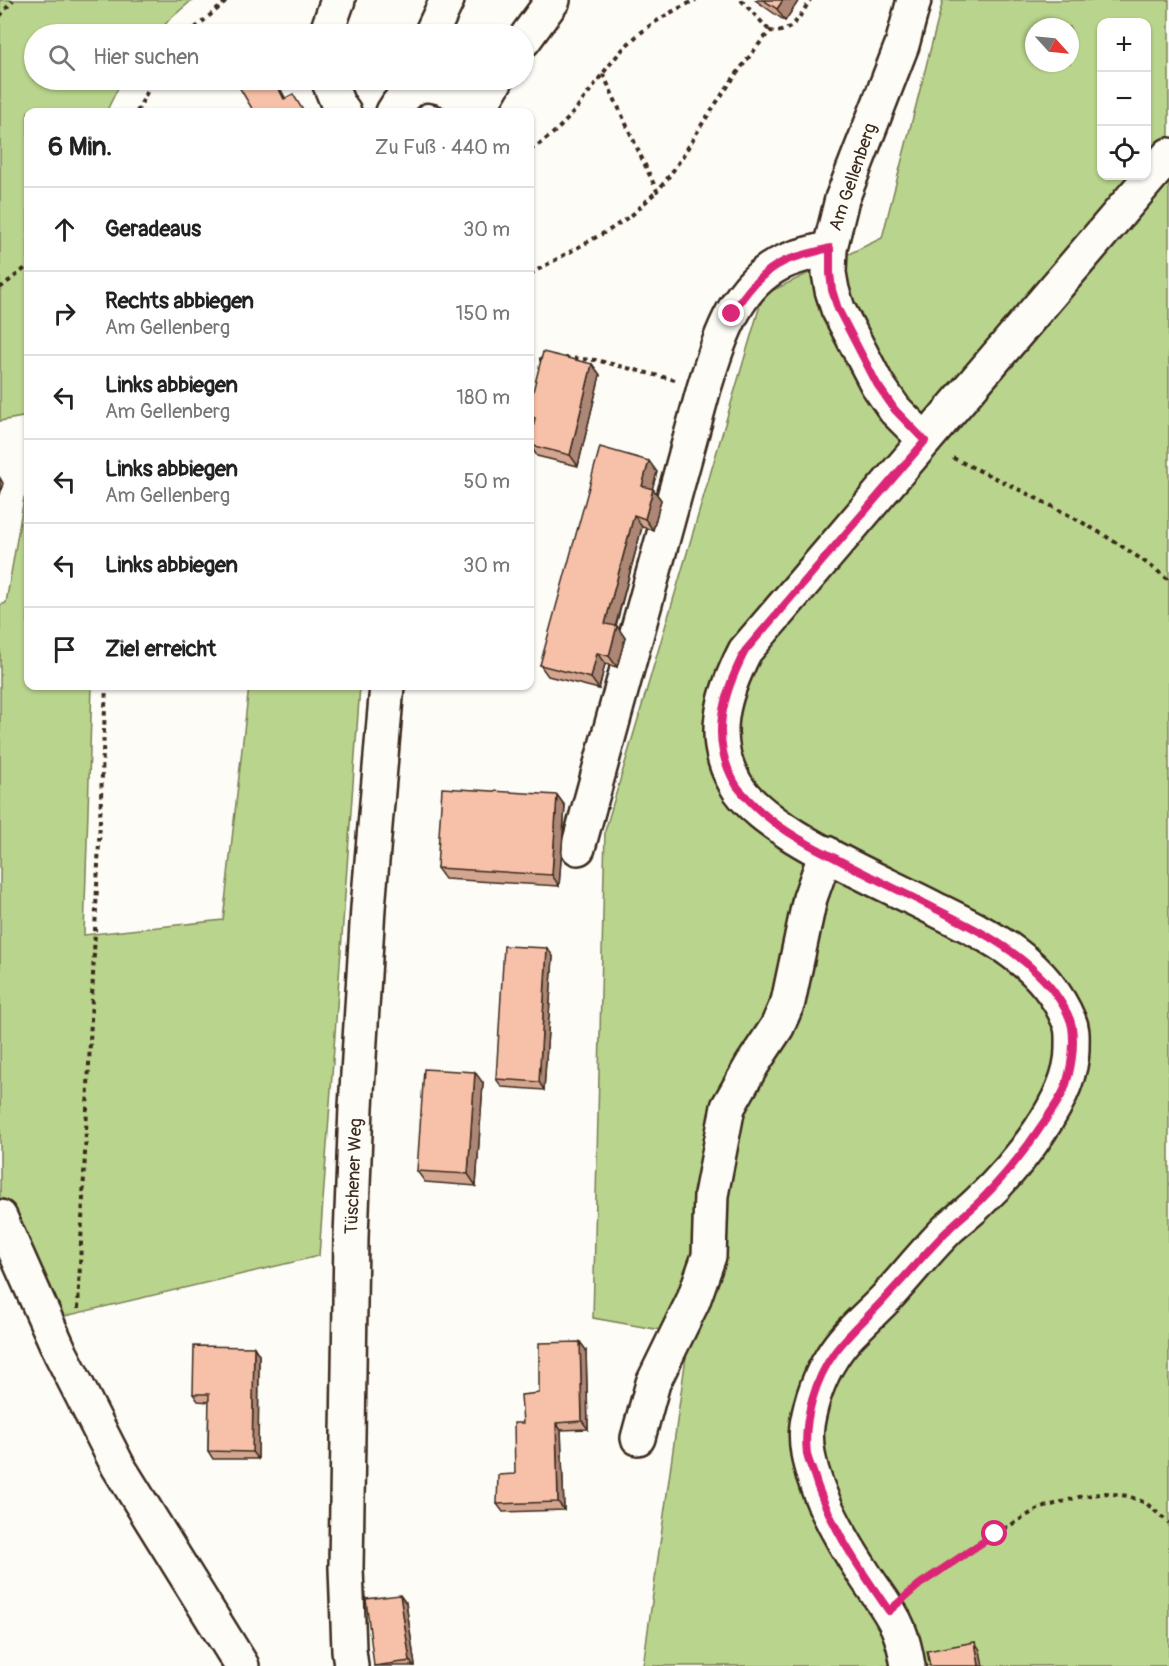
<!DOCTYPE html>
<html lang="de">
<head>
<meta charset="utf-8">
<style>
  :root { --surface:#fff; --page:#f6f6f6; --text:#222; --muted:#767676; --line:#e0e0e0 }
  body { margin:0; font-family:Pangolin,sans-serif; background:var(--page); color:var(--text) }
  .controls { position:absolute; right:18px; top:18px; display:grid; overflow:hidden; border-radius:12px; box-shadow:0 2px 4px #0004 }
  .controls button { width:54px; height:54px; display:grid; place-items:center; padding:0; border:0; border-bottom:2px solid var(--line); background:var(--surface); color:var(--text); font:30px sans-serif }
  .compass { position:absolute; left:1025px; top:18px; width:54px; height:54px; border-radius:50%; background:var(--surface); box-shadow:0 2px 4px #0004; rotate:117deg }
  .stop { position:absolute; width:18px; height:18px; margin:-14px; border:4px solid #db2777; border-radius:50%; background:#fff }
  .stop.end { background:#db2777; border-color:#fff; box-shadow:0 2px 6px #0008 }
  .list { margin:0; padding:0; list-style:none }
  h2 { display:flex; justify-content:space-between; align-items:center; height:78px; margin:0; padding:0 24px; font-size:26px }
  h2 small { font-size:20px; font-weight:400; color:var(--muted) }
  .list li { display:grid; grid-template-columns:39px 1fr auto; gap:18px; align-items:center; box-sizing:border-box; height:84px; padding:0 24px; border-top:2px solid var(--line) }
  .list b { display:block; font-size:22px; white-space:nowrap }
  .list p { margin:0; font-size:20px; white-space:nowrap; color:var(--muted) }
  .list em { font-size:20px; font-style:normal; color:var(--muted) }
  .icon { flex:none; width:33px; height:33px; fill:none; stroke:currentColor; stroke-width:2; stroke-linecap:round; stroke-linejoin:round }
  .map { position:relative; flex:none; width:1169px; height:1666px; overflow:hidden }
  .search { position:absolute; background:var(--surface); box-shadow:0 2px 4px #0004; left:24px; top:24px; width:510px; height:66px; display:flex; align-items:center; gap:15px; box-sizing:border-box; padding:0 21px; border-radius:33px; color:var(--muted); font-size:22px }
  .panel { position:absolute; background:var(--surface); box-shadow:0 2px 4px #0004; left:24px; top:108px; width:510px; height:582px; border-radius:12px }
  .map>svg:first-child { display:block }
  .green { fill:#b9d48c; stroke:#7a7f55; stroke-width:1.5; fill-rule:evenodd }
  .lines { fill:none; stroke-linecap:round; stroke-linejoin:round }
  .minor-casing { stroke:#3b2a1e; stroke-width:38 }
  .path { stroke:#3b2a1e; stroke-width:4; stroke-dasharray:4.5 4.5; stroke-linecap:butt }
  .minor { stroke:#fdfcf7; stroke-width:33 }
  .wall { fill:#d4a690; stroke:#3b2a1e; stroke-width:1.5 }
  .shaded-wall { fill:#ac8776; stroke:#3b2a1e; stroke-width:1.5 }
  .building { fill:#f6c1a8; stroke:#3b2a1e; stroke-width:1.5 }
  .route { stroke:#db2777; stroke-width:8 }
  .labels { text-anchor:middle; dominant-baseline:central; stroke-width:4.5; stroke-linejoin:round; paint-order:stroke }
  .street-label { font-size:18px; fill:#3b2a1e; stroke:#fdfcf7 }
</style>
</head>
<body>
<div class="map">
<svg width="1169" height="1666" viewBox="0 0 1169 1666">
  <rect width="100%" height="100%" fill="#fdfcf7"/>
  <filter id="ink" filterUnits="userSpaceOnUse"><feTurbulence type="fractalNoise" baseFrequency=".0167" numOctaves="2"/><feDisplacementMap in="SourceGraphic" scale="12" xChannelSelector="R" yChannelSelector="G"/><feConvolveMatrix kernelMatrix="1 2 1 2 8 2 1 2 1" color-interpolation-filters="sRGB"/></filter>
  <g filter="url(#ink)">
    <g class="green">
      <path d="M0 0H192L169 20 157 34H34V80H122L106 112H28V416L0 421Z"/>
      <path d="M943 0H1169V1666H643L689 1335 593 1318 605 831 763 295 882 238ZM1102 22H1146V176H1102ZM1034 27H1070V63H1034Z"/>
      <path d="M28 495V686H92L84 935 223 920 249 686H360L319 1256 36 1323 0 1253V605L6 603 24 498Z"/>
    </g>
    <g class="lines">
      <defs>
        <g id="minor">
          <path d="M914 0 902 45 842 199 830 248 829 273 832 290 838 309 877 384 895 410 925 440"/>
          <path d="M326 34 338 0"/>
          <path d="M431 34 447 0"/>
          <path d="M524 40 553 0"/>
          <path d="M328 80 338 104 344 112"/>
          <path d="M393 112C398 103 408 90 419 86 433 82 453 90 462 100 466 104 467 108 469 112"/>
          <path d="M477 112 496 80"/>
          <path d="M578 848 704 388C719 341 735 282 786 261 800 255 816 252 830 248"/>
          <path d="M0 1217 61 1354 118 1466 242 1666"/>
          <path d="M638 1438 653 1383 693 1301 709 1256 711 1195 728 1107 752 1065 777 1027 788 1002 810 898 826 853"/>
          <path id="s1" d="M351 1666 349 1650 346 1568 351 1237 356 1107 368 908 387 686"/>
          <path d="M908 1666C906 1653 903 1640 898 1628 890 1609 877 1594 866 1577 840 1538 801 1473 807 1425 811 1401 819 1377 832 1357 846 1334 868 1317 886 1298 907 1275 926 1251 948 1229 958 1220 969 1212 978 1203 1015 1168 1073 1099 1072 1047 1072 1038 1073 1029 1069 1021 1044 961 990 936 935 909 888 885 839 864 794 836 774 823 746 804 735 783 709 738 723 694 745 651L1169 155"/>
        </g>
      </defs>
      <use href="#minor" class="minor-casing"/>
      <g class="path">
        <path d="M741 0 770 31"/>
        <path d="M0 16 13 0"/>
        <path d="M188 34 228 0"/>
        <path d="M603 74 657 191C676 170 689 145 704 121 725 90 746 59 770 31 792 35 800 16 810 0"/>
        <path d="M137 112 153 80"/>
        <path d="M530 150C574 124 590 85 623 49 644 27 669 12 696 0"/>
        <path d="M530 274 611 229 633 214 657 191"/>
        <path d="M0 288 28 266"/>
        <path d="M565 358 596 360 675 380"/>
        <path d="M530 360 545 359"/>
        <path d="M953 458C1028 494 1104 528 1169 580"/>
        <path d="M78 1309 106 686"/>
        <path d="M914 1589 995 1534 1038 1509 1079 1497 1106 1493 1128 1496 1146 1503 1169 1523"/>
      </g>
      <use href="#minor" class="minor"/>
    </g>
    <g class="wall">
      <path d="M755 0H799L785 21Z"/>
      <path d="M592 364 600 375 578 466 537 456 530 445 533 426 530 420V403Z"/>
      <path d="M657 472 652 488 661 500 653 530 642 527 616 626 625 638 617 667 605 664 599 689 548 676 540 665Z"/>
      <path d="M557 795 565 806 559 886 445 879 437 868Z"/>
      <path d="M553 956 544 1090 502 1087 496 1079Z"/>
      <path d="M483 1083 476 1186 425 1182 417 1171Z"/>
      <path d="M580 1342 586 1350 588 1429 561 1430 564 1510 503 1512 497 1504 515 1474 523 1423 539 1393Z"/>
      <path d="M254 1347 259 1355 258 1459H213L208 1451 209 1402 198 1401 193 1394Z"/>
      <path d="M406 1603 415 1666H374Z"/>
    </g>
    <g class="shaded-wall">
      <path d="M783 0H799L785 21 777 9Z"/>
      <path d="M274 80H276L292 111 284 99Z"/>
      <path d="M592 364 600 375 578 466 570 455Z"/>
      <path d="M649 461 657 472 650 497 642 486Z"/>
      <path d="M0 478 3 483 0 495Z"/>
      <path d="M653 489 661 500 653 530 645 519Z"/>
      <path d="M634 515 642 527 613 635 605 624Z"/>
      <path d="M617 626 625 638 617 667 609 656Z"/>
      <path d="M597 653 605 664 599 689 591 678Z"/>
      <path d="M557 795 565 806 559 886 552 875Z"/>
      <path d="M547 948 553 956 544 1090 539 1082Z"/>
      <path d="M475 1072 483 1083 476 1186 468 1174Z"/>
      <path d="M580 1342 586 1350 588 1429 582 1421Z"/>
      <path d="M254 1347 259 1355 258 1459 252 1452Z"/>
      <path d="M556 1423 561 1430 564 1510 558 1502Z"/>
      <path d="M400 1595 406 1603 415 1666H413L410 1661Z"/>
      <path d="M975 1642 980 1650 983 1666H979Z"/>
    </g>
    <g class="building">
      <path d="M763 0H783L777 9Z"/>
      <path d="M248 80H274L284 99 293 94 304 112H254L238 85Z"/>
      <path d="M543 352 592 364 570 455 530 445 535 418 530 416V403Z"/>
      <path d="M600 447 649 461 642 486 653 489 645 519 634 515 605 624 617 626 609 656 597 653 591 678 540 665Z"/>
      <path d="M442 788 557 795 552 875 437 868Z"/>
      <path d="M504 946 547 948 539 1082 496 1079Z"/>
      <path d="M424 1069 475 1072 468 1174 417 1171Z"/>
      <path d="M580 1342 582 1421 556 1423 558 1502 497 1504 498 1475 515 1474 514 1423H523L521 1395 539 1393V1343Z"/>
      <path d="M194 1346 254 1347 252 1452 208 1451 209 1394H193Z"/>
      <path d="M400 1595 410 1661 374 1666 366 1599Z"/>
      <path d="M975 1642 979 1666H930L927 1651Z"/>
    </g>
  </g>
  <g class="lines" filter="url(#ink)">
    <path class="route" d="M732 314C745 293 761 272 785 261 799 255 815 252 830 248V273L832 290 838 309 877 384 895 410 925 441 745 651C723 694 709 738 735 783 738 789 743 793 747 798 772 825 803 842 835 858 867 875 900 891 932 907 971 927 1007 943 1038 974 1051 986 1069 1010 1072 1027 1075 1047 1071 1071 1064 1090 1059 1101 1051 1112 1044 1122 1025 1151 1004 1177 980 1201 970 1211 957 1220 947 1231 926 1252 907 1275 887 1296 870 1315 850 1332 835 1352 815 1379 803 1420 807 1454 808 1460 811 1466 813 1472 828 1523 859 1568 889 1611L920 1584 995 1534"/>
  </g>
  <g class="labels">
    <g class="street-label">
      <text transform="translate(853 177) rotate(-71)">Am Gellenberg</text>
      <text stroke="none"><textPath href="#s1" startOffset="490">Tüschener Weg</textPath></text>
    </g>
  </g>
</svg>
<div class="controls">
<button>+</button>
<button>−</button>
<button><svg class="icon" aria-label="locate" viewBox="0 0 24 24"><circle cx="12" cy="12" r="6"/><path d="M12 2v4M12 18v4M2 12h4M18 12h4"/></svg></button>
</div>
<svg class="compass" viewBox="-18 -18 36 36"><path d="M0-13l5 13h-10z" fill="#e53935"/><path d="M0 13l5-13h-10z" fill="#767676"/></svg>
<div class="stop" style="left:995px;top:1534px"></div>
<div class="stop end" style="left:732px;top:314px"></div>
<div class="search"><svg class="icon" aria-label="search" viewBox="0 0 24 24"><circle cx="10" cy="10" r="6"/><path d="M15 15l6 6"/></svg>Hier suchen</div>
<section class="panel">
<h2>6 Min.<small>Zu Fuß · 440 m</small></h2>
<ul class="list">
<li><svg class="icon" aria-label="ahead" viewBox="0 0 24 24"><path d="M12 20V5M6 11l6-6 6 6"/></svg><div><b>Geradeaus</b></div><em>30 m</em></li>
<li><svg class="icon" aria-label="right" viewBox="0 0 24 24"><path d="M7 20v-9h11M14 6l5 5-5 5"/></svg><div><b>Rechts abbiegen</b><p>Am Gellenberg</p></div><em>150 m</em></li>
<li><svg class="icon" aria-label="left" viewBox="0 0 24 24"><path d="M17 20v-9H6M10 6l-5 5 5 5"/></svg><div><b>Links abbiegen</b><p>Am Gellenberg</p></div><em>180 m</em></li>
<li><svg class="icon" aria-label="left" viewBox="0 0 24 24"><path d="M17 20v-9H6M10 6l-5 5 5 5"/></svg><div><b>Links abbiegen</b><p>Am Gellenberg</p></div><em>50 m</em></li>
<li><svg class="icon" aria-label="left" viewBox="0 0 24 24"><path d="M17 20v-9H6M10 6l-5 5 5 5"/></svg><div><b>Links abbiegen</b></div><em>30 m</em></li>
<li><svg class="icon" aria-label="arrive" viewBox="0 0 24 24"><path d="M6 21V4h12l-3 4 3 4H6"/></svg><div><b>Ziel erreicht</b></div></li>
</ul>
</section>
</div>
</body>
</html>
